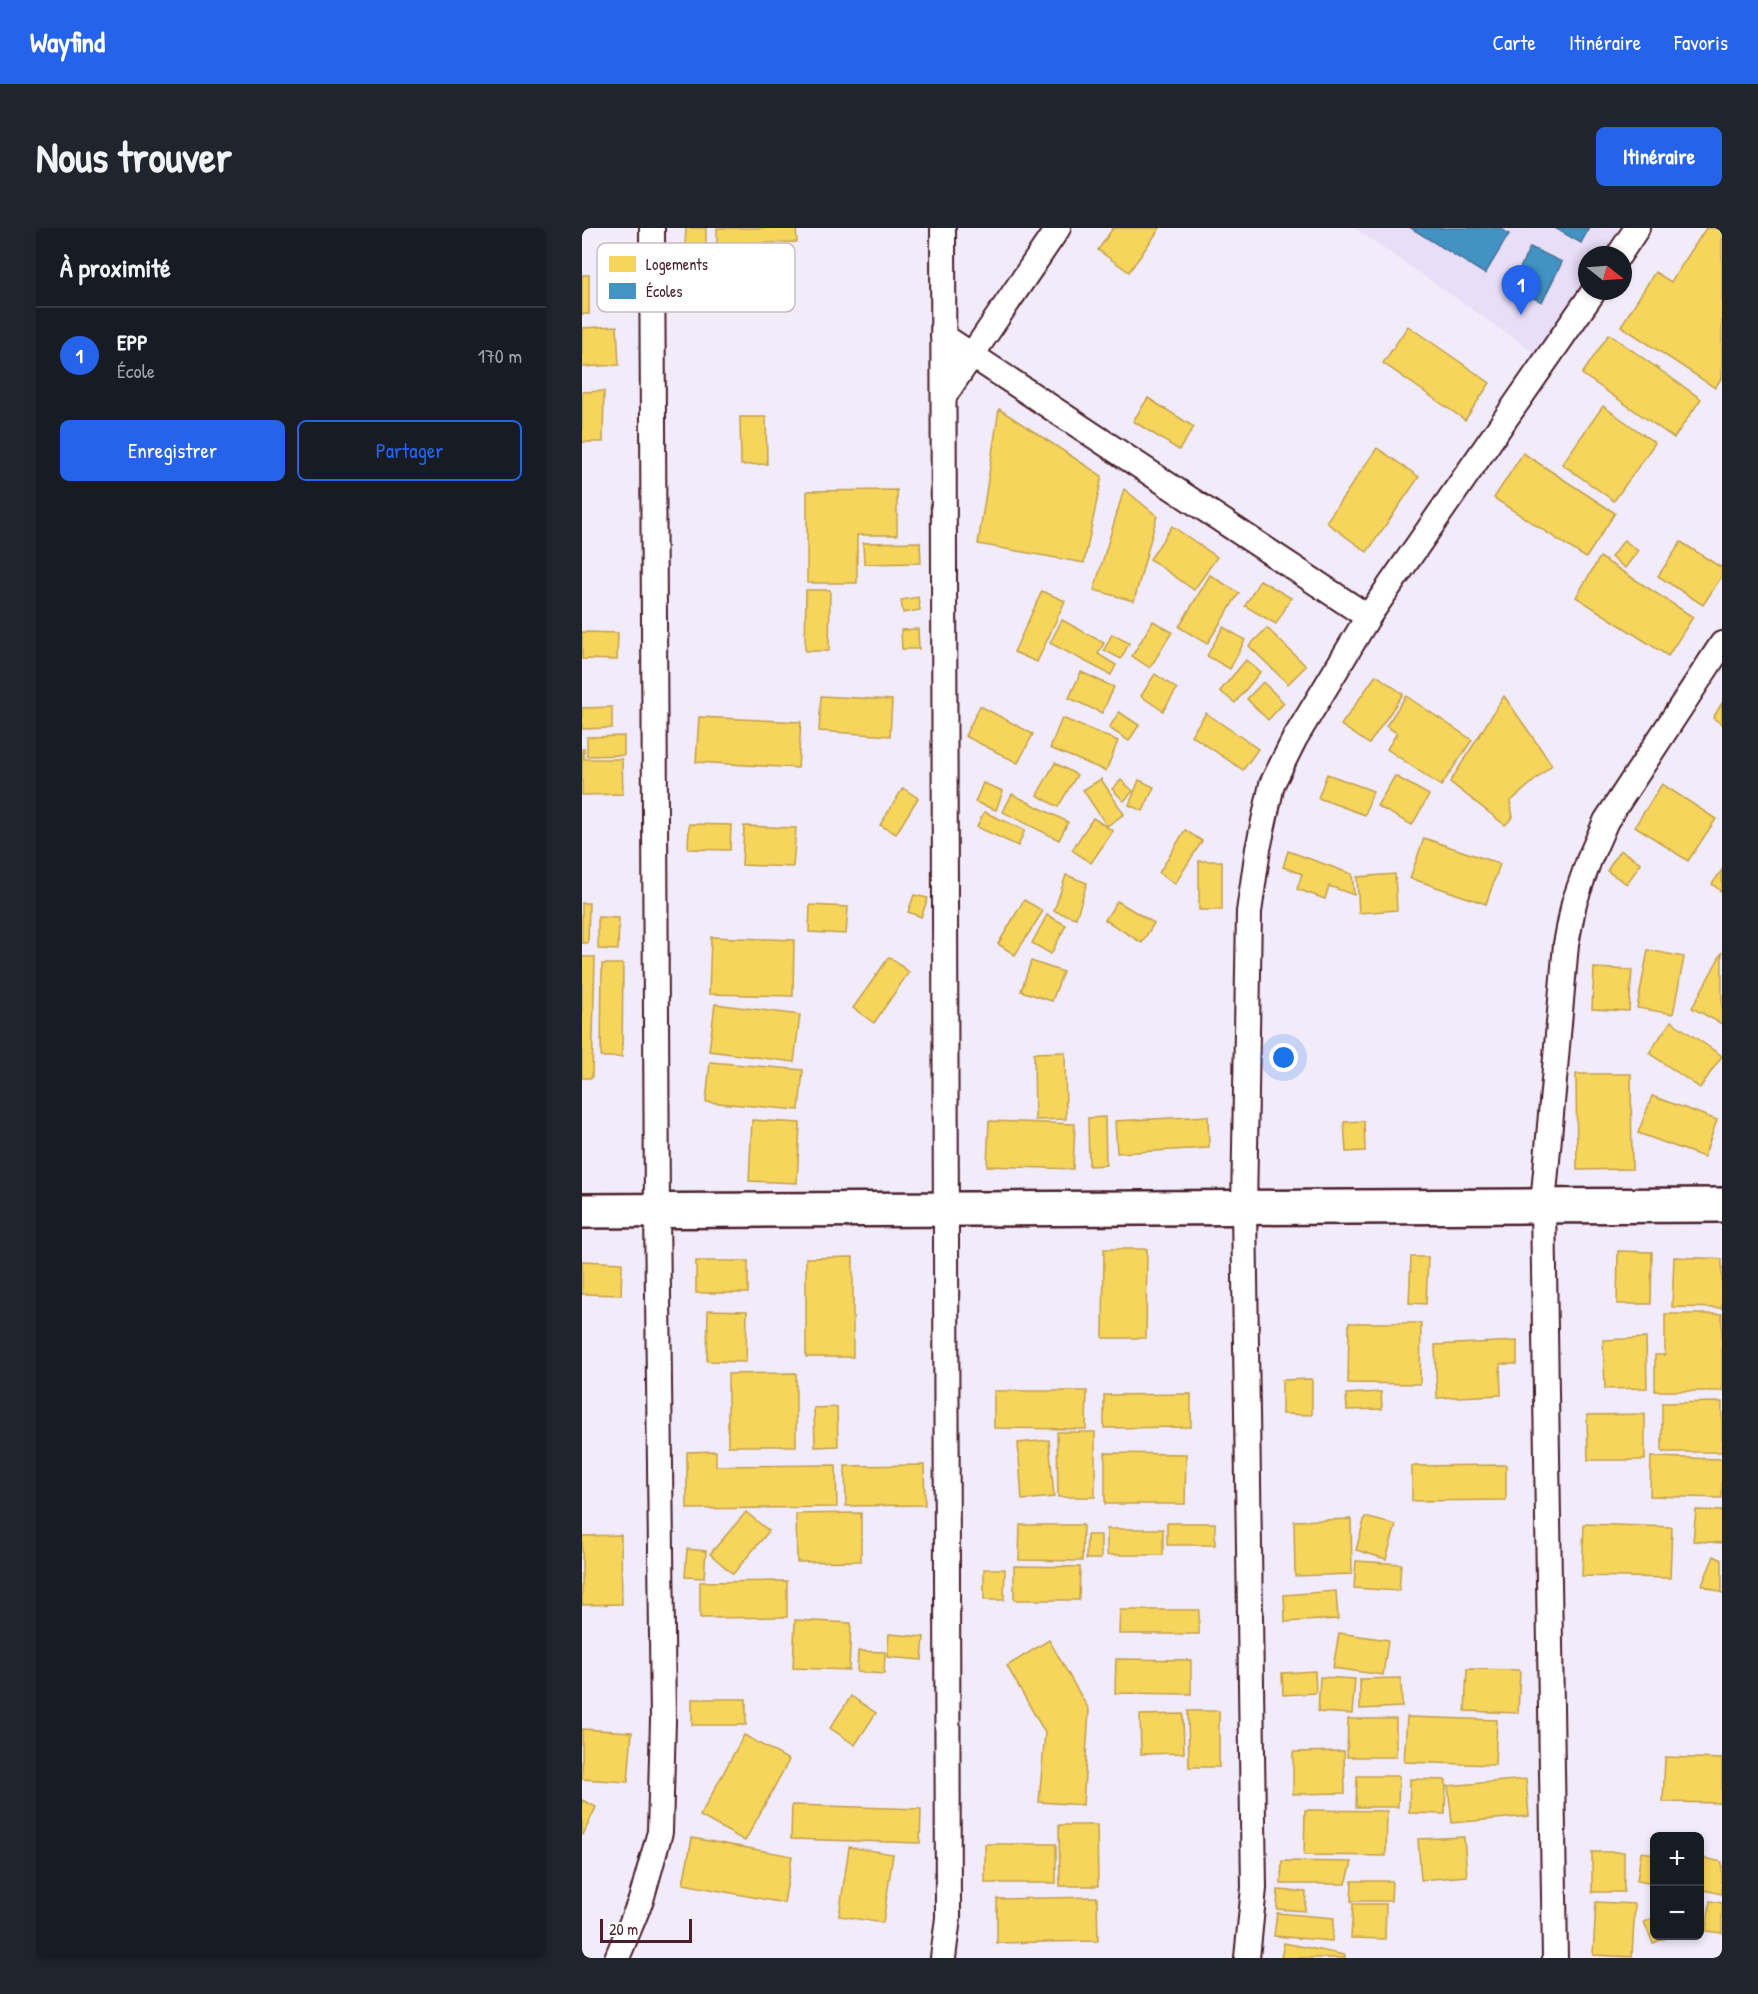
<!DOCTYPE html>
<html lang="fr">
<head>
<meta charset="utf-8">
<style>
  :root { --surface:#171b24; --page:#20242c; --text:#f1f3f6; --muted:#9ea1a6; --line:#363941; --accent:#2563eb }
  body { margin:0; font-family:"Patrick Hand",sans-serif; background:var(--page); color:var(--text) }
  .controls { position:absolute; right:18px; bottom:18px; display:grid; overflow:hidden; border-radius:9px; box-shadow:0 3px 9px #0003 }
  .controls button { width:54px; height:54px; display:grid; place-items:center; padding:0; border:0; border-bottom:2px solid var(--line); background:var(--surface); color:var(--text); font:30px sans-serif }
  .compass { position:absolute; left:996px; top:18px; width:54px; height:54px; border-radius:50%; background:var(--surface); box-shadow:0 3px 9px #0003; rotate:107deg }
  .scale { position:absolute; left:18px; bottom:15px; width:92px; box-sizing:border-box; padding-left:6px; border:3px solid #4a1f2b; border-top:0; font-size:16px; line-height:21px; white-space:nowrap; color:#4a1f2b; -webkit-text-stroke:4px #fff; paint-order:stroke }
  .you { position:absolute; left:702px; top:830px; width:21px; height:21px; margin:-15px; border:4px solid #fff; border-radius:50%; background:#1a73e8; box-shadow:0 0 0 9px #1a73e833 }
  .badge { display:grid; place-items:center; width:39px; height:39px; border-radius:50%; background:var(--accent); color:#fff; font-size:20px; font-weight:700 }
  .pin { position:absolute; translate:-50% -50px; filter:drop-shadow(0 2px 3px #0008) }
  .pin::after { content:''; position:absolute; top:32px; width:21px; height:18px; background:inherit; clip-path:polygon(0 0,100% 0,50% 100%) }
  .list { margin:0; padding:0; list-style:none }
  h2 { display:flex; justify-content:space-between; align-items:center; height:78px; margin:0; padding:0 24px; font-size:26px }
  h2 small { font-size:20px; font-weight:400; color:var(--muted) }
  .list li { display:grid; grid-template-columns:39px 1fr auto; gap:18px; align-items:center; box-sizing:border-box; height:96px; padding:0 24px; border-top:2px solid var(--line) }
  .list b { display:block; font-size:22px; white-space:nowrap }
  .list p { margin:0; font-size:20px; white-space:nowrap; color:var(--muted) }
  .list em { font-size:20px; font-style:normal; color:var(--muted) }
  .actions { display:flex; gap:12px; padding:18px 24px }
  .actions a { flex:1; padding:14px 0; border:2px solid var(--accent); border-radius:9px; text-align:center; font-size:21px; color:var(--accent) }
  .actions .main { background:var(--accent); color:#fff }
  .map { position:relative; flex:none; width:1140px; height:1730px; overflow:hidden; border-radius:9px }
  header { display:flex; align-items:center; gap:36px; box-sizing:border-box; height:84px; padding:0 30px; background:var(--accent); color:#fff }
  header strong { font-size:28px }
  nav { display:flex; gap:33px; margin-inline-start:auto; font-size:21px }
  .intro { display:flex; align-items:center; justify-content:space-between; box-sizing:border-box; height:144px; padding:0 36px }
  h1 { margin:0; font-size:42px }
  .button { padding:15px 27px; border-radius:9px; background:var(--accent); color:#fff; font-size:21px; font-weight:700 }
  main { display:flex; gap:36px; padding:0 36px }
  aside { flex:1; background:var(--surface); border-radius:9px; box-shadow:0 3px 9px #0003 }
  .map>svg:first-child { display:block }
  .built { fill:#e8def7 }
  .homes { fill:#f6d55c; stroke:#c29e4d; stroke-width:1.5 }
  .schools { fill:#4393c3; stroke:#457095; stroke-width:1.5 }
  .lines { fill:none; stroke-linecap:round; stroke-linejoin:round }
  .street-casing { stroke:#4a1f2b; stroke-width:28 }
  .secondary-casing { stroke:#4a1f2b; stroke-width:38 }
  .street { stroke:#fff; stroke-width:24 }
  .secondary { stroke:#fff; stroke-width:33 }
  .key { fill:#fff; stroke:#c9bcbf; stroke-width:1.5 }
  .key-label { font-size:16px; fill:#4a1f2b }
</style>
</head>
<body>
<header>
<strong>Wayfind</strong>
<nav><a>Carte</a><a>Itinéraire</a><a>Favoris</a></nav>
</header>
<div class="intro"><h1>Nous trouver</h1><a class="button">Itinéraire</a></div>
<main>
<aside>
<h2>À proximité<small></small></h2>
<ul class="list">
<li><span class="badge">1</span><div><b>EPP</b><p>École</p></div><em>170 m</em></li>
</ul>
<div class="actions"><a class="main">Enregistrer</a><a>Partager</a></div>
</aside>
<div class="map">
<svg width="1140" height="1730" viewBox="0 0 1140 1730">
  <rect width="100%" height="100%" fill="#f2ecfa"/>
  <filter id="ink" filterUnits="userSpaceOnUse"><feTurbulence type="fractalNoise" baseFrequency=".0167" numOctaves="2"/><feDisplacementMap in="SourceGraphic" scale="12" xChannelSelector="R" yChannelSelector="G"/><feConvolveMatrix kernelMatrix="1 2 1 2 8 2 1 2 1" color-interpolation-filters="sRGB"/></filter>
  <g filter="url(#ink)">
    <path class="built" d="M772 0H1038L1020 27H1005V49L953 125Z"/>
    <g class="homes">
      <path d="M104 0H124V17H103Z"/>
      <path d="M135 0H214L215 14 135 17Z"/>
      <path d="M531 0H578L547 44 516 22Z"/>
      <path d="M1124 0H1140V149L1133 160 1039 98 1073 44 1089 54Z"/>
      <rect x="0" y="47" width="7" height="39"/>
      <path d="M35 98 37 137 0 139V100Z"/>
      <path d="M826 98 908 155 883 192 801 135Z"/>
      <path d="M1027 106 1119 171 1092 210 1000 146Z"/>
      <path d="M22 163 21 214H0V164Z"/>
      <path d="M566 170 612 199 597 222 551 193Z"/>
      <path d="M1021 178 1073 215 1032 273 980 236Z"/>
      <path d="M417 181 520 248 502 335 396 316Z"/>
      <path d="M158 189H184L185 236 159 237Z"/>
      <path d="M795 220 837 249 785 324 744 294Z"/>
      <path d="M941 225 1033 285 1004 330 912 270Z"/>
      <path d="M542 261 575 288 552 373 512 362Z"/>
      <path d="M315 262V307H275V355H225V263Z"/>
      <path d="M590 298 635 329 612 362 568 331Z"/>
      <path d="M1042 312 1056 323 1043 340 1029 329Z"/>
      <path d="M338 314 339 335 282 336 281 315Z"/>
      <path d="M1099 314 1140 340V348L1121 377 1076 348Z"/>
      <path d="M1018 329 1111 389 1086 428 994 369Z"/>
      <path d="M628 347 657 365 625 416 597 399Z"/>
      <path d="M678 352 709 370 694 396 663 378Z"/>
      <path d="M224 362H248L247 423H223Z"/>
      <path d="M460 363 483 373 455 434 432 424Z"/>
      <path d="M336 369 338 382 321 385 319 372Z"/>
      <path d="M480 392 522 415 516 426 534 437 529 447 468 415Z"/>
      <path d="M571 393 590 404 568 440 550 428Z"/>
      <path d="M641 399 663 412 648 441 625 428Z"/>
      <path d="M685 400 724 438 706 456 667 418Z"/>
      <path d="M336 401 337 421H320L319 402Z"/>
      <path d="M0 404 36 405 35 432 0 431Z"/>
      <path d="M530 406 547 415 539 431 522 422Z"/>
      <path d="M664 432 678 444 653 475 638 463Z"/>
      <path d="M499 444 532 459 520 485 487 470Z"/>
      <path d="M573 446 595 461 581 483 559 468Z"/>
      <path d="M794 447 821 466 787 516 759 497Z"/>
      <path d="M681 454 702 475 686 492 665 471Z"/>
      <path d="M239 468 310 472 308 508 237 503Z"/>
      <path d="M824 468 890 512 859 558 805 521 815 505 804 498Z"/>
      <path d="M922 468 970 537 928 574 931 589 923 597 868 554Z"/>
      <path d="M1140 475V496L1131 490Z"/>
      <path d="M398 478 451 506 436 535 383 508Z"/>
      <path d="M30 479V500L0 501V480Z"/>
      <path d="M537 484 557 497 547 513 527 500Z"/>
      <path d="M624 485 676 521 661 542 609 507Z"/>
      <path d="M117 489 219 494 216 540 114 534Z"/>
      <path d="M480 490 536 513 524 543 468 520Z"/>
      <path d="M42 508V527L5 528V509Z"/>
      <path d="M0 521H2V531H40L41 566 0 567Z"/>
      <path d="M473 535 495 547 476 579 455 567Z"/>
      <path d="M745 546 791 563 783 587 736 570Z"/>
      <path d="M813 548 847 567 830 597 795 578Z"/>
      <path d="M519 551 542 586 525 598 501 562Z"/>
      <path d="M539 552 551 563 542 573 530 561Z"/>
      <path d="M557 552 572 559 561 583 547 577Z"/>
      <path d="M401 555 421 563 414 582 393 574Z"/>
      <path d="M1080 556 1134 591 1106 633 1053 598Z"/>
      <path d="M321 560 336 570 314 606 298 597Z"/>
      <path d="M430 566 486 594 477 612 421 584Z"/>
      <path d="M402 584 443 602 436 618 395 599Z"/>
      <path d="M511 590 531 603 509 635 490 622Z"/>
      <path d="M107 596 149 597 148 622 106 621Z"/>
      <path d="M162 598 214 600 211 639 160 637Z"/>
      <path d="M603 602 620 613 593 656 577 645Z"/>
      <path d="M842 610 918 636 904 676 828 650Z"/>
      <path d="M1038 622 1059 635 1045 656 1025 643Z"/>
      <path d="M706 623 770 646 772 667 747 658 743 671 715 661 720 646 701 639Z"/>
      <rect x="617" y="633" width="23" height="49"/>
      <path d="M1140 642V664L1130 656Z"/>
      <path d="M813 646 815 682 777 685 775 649Z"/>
      <path d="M484 647 505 655 494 690 472 683Z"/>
      <path d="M332 667 346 670 339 689 326 684Z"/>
      <path d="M442 672 461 683 433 727 416 716Z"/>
      <path d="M535 673 572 695 560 715 523 692Z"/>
      <path d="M0 675H7L6 715H0Z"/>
      <path d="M228 677 266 679 264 706 227 704Z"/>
      <path d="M465 687 484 697 469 726 450 715Z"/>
      <path d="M16 689 37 690 36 722 16 721Z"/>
      <path d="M129 709 212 712 211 768 127 766Z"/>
      <path d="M1066 722 1102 729 1091 786 1055 780Z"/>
      <path d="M1140 724V796L1110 780Z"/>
      <path d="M0 729H13L10 850H0Z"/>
      <path d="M307 729 327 744 292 795 271 780Z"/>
      <path d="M449 733 481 744 470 773 439 763Z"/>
      <path d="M20 736H41L40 829H19Z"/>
      <path d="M1012 740 1050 742 1047 783 1010 781Z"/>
      <path d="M133 776 218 787 212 834 127 823Z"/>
      <path d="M1089 793 1140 828 1118 860 1067 825Z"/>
      <path d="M483 824 484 891 453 892 452 825Z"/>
      <path d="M128 834 221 842 217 882 124 874Z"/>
      <path d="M994 846H1049L1050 941 995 942Z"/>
      <path d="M1070 868 1135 892 1122 929 1056 905Z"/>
      <path d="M626 888 627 920 535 925 533 893Z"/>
      <path d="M523 889 524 937 507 938 506 890Z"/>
      <path d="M170 892 218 895 215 955 167 953Z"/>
      <path d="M407 893 493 896 491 941 405 938Z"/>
      <path d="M782 893 783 923 764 924 762 894Z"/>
      <path d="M522 1021H565L564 1110H521Z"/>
      <path d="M1036 1023 1070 1024 1069 1076H1035Z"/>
      <path d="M271 1029V1129H224V1030Z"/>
      <path d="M829 1029H846L844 1076 827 1075Z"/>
      <path d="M1092 1029 1140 1031V1080L1090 1079Z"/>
      <path d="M0 1033 40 1035 39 1067 0 1066Z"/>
      <rect x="114" y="1033" width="52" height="32"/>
      <path d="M126 1082 165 1083 164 1134 125 1133Z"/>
      <path d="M1083 1086H1140V1163H1073V1127H1083Z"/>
      <path d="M767 1095H839L838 1156 766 1155Z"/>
      <path d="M1064 1110 1065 1160 1023 1161 1021 1112Z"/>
      <path d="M935 1113V1136H918L919 1167 855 1170 853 1117Z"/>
      <path d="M214 1145V1218H146V1146Z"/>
      <path d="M730 1151V1187L700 1186V1152Z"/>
      <path d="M412 1163H505L504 1201 412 1200Z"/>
      <path d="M799 1164 800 1181 765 1182 764 1166Z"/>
      <path d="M609 1166V1199L522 1200V1167Z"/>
      <path d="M1140 1174V1224H1080V1175Z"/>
      <path d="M255 1179 256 1218 233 1219 232 1180Z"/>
      <path d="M1063 1186V1232H1006L1005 1187Z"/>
      <path d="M475 1204H513V1269H476Z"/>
      <path d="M467 1212 472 1269 440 1272 436 1215Z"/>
      <path d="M134 1223V1238L254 1237 255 1279 105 1281V1224Z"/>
      <path d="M523 1225 604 1226 603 1276H523Z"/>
      <path d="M1069 1229 1140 1231V1270L1068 1268Z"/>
      <path d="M342 1237 343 1277 264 1278 263 1238Z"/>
      <path d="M924 1237V1272L830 1273V1238Z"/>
      <path d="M1114 1282 1140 1283V1315L1111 1313Z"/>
      <path d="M164 1284 187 1303 151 1346 128 1326Z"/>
      <path d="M279 1285V1333L215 1334 214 1286Z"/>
      <path d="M783 1289 814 1297 804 1331 774 1322Z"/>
      <path d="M769 1291 770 1346 713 1348 712 1293Z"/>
      <rect x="585" y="1295" width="48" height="22"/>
      <path d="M1002 1296 1090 1299 1088 1350 1000 1348Z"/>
      <path d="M438 1297H501L500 1333 437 1332Z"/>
      <rect x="525" y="1301" width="56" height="26"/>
      <path d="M39 1307 40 1376 0 1377V1308Z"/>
      <path d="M505 1307H519V1331H504Z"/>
      <path d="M105 1321 124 1323 122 1350 103 1349Z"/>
      <path d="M1132 1328 1140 1332V1365L1120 1357Z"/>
      <path d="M774 1333 819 1336 817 1363 772 1360Z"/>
      <path d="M432 1338 498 1339 497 1372H432Z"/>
      <path d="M402 1341H423L422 1372H402Z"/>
      <path d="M205 1353V1389L118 1390V1354Z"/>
      <path d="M754 1363 756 1391 703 1394 702 1367Z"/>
      <path d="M538 1382H617V1406H537Z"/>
      <path d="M213 1392 269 1395 267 1442 211 1440Z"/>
      <path d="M757 1405 806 1412 801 1447 751 1440Z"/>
      <path d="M307 1406 342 1409 340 1432 305 1429Z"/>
      <path d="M467 1412 507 1482 501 1577 457 1574 463 1505 425 1438Z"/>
      <path d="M276 1423 303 1424 302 1446 275 1444Z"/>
      <path d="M534 1431 609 1432V1466L533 1465Z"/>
      <path d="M885 1441 938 1442 936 1485 883 1483Z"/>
      <path d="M733 1443 734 1465 701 1467 700 1445Z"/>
      <path d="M738 1449 773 1451 770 1486 736 1484Z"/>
      <path d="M819 1450 820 1479 778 1481V1451Z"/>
      <path d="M269 1468 294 1485 273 1517 248 1500Z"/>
      <rect x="110" y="1471" width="54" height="26"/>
      <path d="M606 1483H637V1539H607Z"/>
      <path d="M601 1486 602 1525 559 1526 558 1487Z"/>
      <path d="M825 1489 915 1492 913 1537 822 1534Z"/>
      <path d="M766 1491H814V1529H765Z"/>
      <path d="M0 1501 50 1504 46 1554 0 1551Z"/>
      <path d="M162 1507 207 1532 163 1613 118 1588Z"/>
      <path d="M762 1523 763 1565 711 1566V1524Z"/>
      <path d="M1083 1529 1140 1531V1575L1081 1574Z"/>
      <path d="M775 1548H817L816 1579H774Z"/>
      <path d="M828 1551 864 1552 863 1586 827 1585Z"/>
      <path d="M944 1551 947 1588 870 1595 866 1558Z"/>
      <path d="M0 1572 14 1579 1 1607H0Z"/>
      <path d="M210 1577 339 1581 338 1615 209 1611Z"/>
      <path d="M723 1582 805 1583 804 1628 722 1627Z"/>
      <path d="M477 1597H515L516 1658H478Z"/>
      <path d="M882 1609 885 1648 839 1652 836 1611Z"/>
      <path d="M110 1610 210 1628 202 1675 101 1656Z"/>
      <rect x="403" y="1616" width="71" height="39"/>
      <path d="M267 1619 311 1626 301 1695 257 1688Z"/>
      <rect x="1010" y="1624" width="32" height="40"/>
      <path d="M1059 1624 1072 1626V1656L1055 1653Z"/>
      <path d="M1118 1629 1140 1634V1666L1118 1661Z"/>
      <path d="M700 1633 770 1634 764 1656H699Z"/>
      <path d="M770 1653H810L809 1673H769Z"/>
      <path d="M696 1662 724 1664 723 1683 695 1681Z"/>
      <path d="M515 1669 516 1713 415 1715V1671Z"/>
      <path d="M1128 1673 1140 1675V1705L1124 1703Z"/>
      <path d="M1014 1674 1053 1676 1050 1729 1011 1727Z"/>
      <path d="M771 1676H804L803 1711 769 1710Z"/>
      <path d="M695 1685 752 1690 750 1713 692 1708Z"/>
      <path d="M1072 1690V1708H1089L1071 1715 1062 1694Z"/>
      <path d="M702 1715 763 1727V1730H699Z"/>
    </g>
    <g class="schools">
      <path d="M829 0H918L927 6 903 46Z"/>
      <path d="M973 0H1007L999 15Z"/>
      <path d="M948 19 980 34 960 74 929 59Z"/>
    </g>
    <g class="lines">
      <defs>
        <g id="street">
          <path d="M1037 27 1055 0"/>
          <path d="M361 108 786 389"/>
          <path d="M362 168 476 0"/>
          <path d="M35 1730 59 1672 78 1604 81 1492 75 983 70 0"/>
          <path d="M361 1730 366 1690 361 0"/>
          <path d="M665 1730 672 1660 662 981 667 684 676 621 690 556 713 510 786 389 1012 63"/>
          <path d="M973 1730 961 977 984 716 992 675 1007 632 1024 593 1140 416"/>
        </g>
        <path id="secondary" d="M0 983 1140 977"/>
      </defs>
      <use href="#street" class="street-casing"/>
      <use href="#secondary" class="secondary-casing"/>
      <use href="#street" class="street"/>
      <use href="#secondary" class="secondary"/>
    </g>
  </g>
  <rect x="15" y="15" width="198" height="69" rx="9" class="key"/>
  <rect x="27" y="28" width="27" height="16" fill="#f6d55c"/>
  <rect x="27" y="55" width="27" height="16" fill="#4393c3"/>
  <g class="key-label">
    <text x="64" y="42">Logements</text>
    <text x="64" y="69">Écoles</text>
  </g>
</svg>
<div class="controls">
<button>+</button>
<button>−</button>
</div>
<svg class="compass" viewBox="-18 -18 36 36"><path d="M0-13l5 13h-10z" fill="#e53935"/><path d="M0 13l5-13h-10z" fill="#9ea1a6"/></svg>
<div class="scale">20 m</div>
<div class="you"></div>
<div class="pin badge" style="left:939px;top:87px">1</div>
</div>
</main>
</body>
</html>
